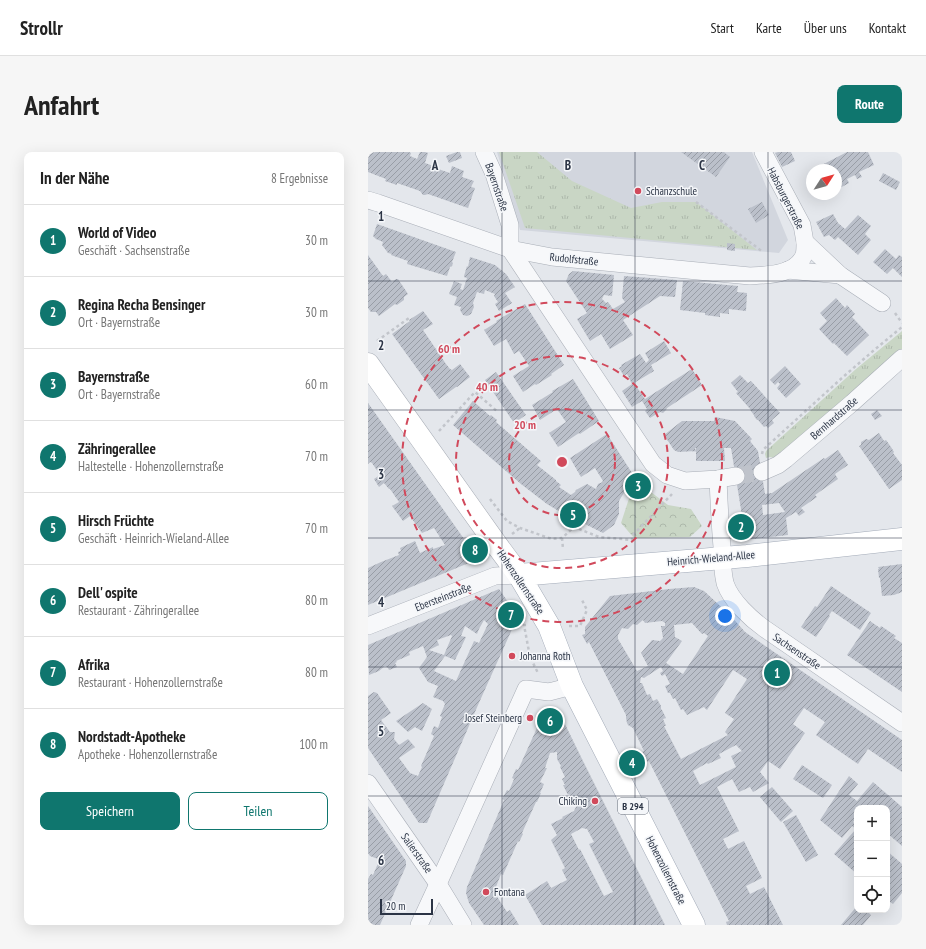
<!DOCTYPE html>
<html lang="de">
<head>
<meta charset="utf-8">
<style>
  :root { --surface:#fff; --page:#f6f6f6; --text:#222; --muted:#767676; --line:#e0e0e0; --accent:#0f766e }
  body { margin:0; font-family:"PT Sans Narrow",sans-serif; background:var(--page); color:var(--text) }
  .controls { position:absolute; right:12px; bottom:12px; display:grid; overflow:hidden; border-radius:8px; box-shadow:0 4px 16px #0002 }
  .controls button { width:36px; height:36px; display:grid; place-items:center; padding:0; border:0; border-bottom:1px solid var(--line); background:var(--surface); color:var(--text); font:20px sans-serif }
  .compass { position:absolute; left:438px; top:12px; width:36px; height:36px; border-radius:50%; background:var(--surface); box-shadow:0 4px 16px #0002; rotate:54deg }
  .scale { position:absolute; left:12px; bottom:10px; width:53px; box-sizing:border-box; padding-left:4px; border:2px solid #2b3445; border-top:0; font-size:11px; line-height:14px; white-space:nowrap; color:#2b3445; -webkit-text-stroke:3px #f4f6f9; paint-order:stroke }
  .you { position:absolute; left:357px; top:464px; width:14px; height:14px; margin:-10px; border:3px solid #fff; border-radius:50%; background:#1a73e8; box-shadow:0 0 0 6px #1a73e833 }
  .badge { display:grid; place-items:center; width:26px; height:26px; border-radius:50%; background:var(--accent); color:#fff; font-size:13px; font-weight:700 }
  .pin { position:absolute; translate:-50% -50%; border:2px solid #fff; box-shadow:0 1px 4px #0006 }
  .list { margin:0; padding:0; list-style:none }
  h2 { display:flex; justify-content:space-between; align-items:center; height:52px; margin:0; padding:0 16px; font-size:17px }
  h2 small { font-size:13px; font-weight:400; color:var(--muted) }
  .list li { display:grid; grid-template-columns:26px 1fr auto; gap:12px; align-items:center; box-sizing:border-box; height:72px; padding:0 16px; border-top:1px solid var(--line) }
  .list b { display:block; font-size:15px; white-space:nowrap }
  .list p { margin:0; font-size:13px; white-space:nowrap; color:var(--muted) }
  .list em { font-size:13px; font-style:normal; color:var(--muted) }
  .actions { display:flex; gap:8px; padding:12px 16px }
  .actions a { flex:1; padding:9px 0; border:1px solid var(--accent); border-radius:8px; text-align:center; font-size:14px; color:var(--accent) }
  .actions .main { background:var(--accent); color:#fff }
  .icon { flex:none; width:22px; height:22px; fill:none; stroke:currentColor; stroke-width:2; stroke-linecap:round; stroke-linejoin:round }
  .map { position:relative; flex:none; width:534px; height:773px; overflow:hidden; border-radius:8px }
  header { display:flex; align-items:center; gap:24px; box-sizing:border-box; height:56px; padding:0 20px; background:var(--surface); border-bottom:1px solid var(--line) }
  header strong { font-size:19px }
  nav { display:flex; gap:22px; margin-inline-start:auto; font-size:14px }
  .intro { display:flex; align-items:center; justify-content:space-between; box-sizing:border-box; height:96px; padding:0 24px }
  h1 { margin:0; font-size:28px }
  .button { padding:10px 18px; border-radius:8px; background:var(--accent); color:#fff; font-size:14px; font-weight:700 }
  main { display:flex; gap:24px; padding:0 24px }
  aside { flex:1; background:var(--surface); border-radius:8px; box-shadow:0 4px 16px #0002 }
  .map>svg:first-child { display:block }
  .built { fill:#d2d6de }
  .grass { fill:url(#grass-tufts) }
  .park { fill:url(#park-crowns) }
  .building { fill:url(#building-hatch); fill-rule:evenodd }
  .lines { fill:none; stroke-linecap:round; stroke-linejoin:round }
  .street-tunnel { stroke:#bfc3cb; stroke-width:17; stroke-dasharray:17 8; stroke-linecap:butt }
  .street-casing { stroke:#a9aeb7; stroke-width:18 }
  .secondary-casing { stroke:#a9aeb7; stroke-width:23 }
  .primary-casing { stroke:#a3abb8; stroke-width:23 }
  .path { stroke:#c2c5cb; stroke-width:2.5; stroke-dasharray:3 3; stroke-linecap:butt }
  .street { stroke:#f7f8fa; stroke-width:17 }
  .secondary { stroke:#fff; stroke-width:22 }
  .primary { stroke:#fff; stroke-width:22 }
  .grid { fill:none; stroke:#2b3445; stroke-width:1; stroke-opacity:0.55 }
  .ring { fill:none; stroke:#d1495b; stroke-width:2; stroke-dasharray:7 5 }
  .poi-dot { fill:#d1495b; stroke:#f4f6f9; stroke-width:1.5 }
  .labels { text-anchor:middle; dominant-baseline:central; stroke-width:3; stroke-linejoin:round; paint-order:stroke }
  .shield { fill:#f4f6f9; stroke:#676e7b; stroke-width:1 }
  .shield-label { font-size:10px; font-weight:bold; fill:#2b3445 }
  .street-label { font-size:11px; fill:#2b3445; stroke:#f4f6f9 }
  .poi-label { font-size:11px; fill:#2b3445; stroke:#f4f6f9; text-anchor:start }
  .grid-label { font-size:13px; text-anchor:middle; font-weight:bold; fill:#2b3445; stroke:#f4f6f9; stroke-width:3; stroke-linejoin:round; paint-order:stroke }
  .centre { fill:#d1495b; stroke:#f4f6f9; stroke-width:2 }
  .ring-label { font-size:12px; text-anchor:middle; font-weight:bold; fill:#d1495b; stroke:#f4f6f9; stroke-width:3; stroke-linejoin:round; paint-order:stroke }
</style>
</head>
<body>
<header>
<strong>Strollr</strong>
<nav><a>Start</a><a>Karte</a><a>Über uns</a><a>Kontakt</a></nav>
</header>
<div class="intro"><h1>Anfahrt</h1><a class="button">Route</a></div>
<main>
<aside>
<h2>In der Nähe<small>8 Ergebnisse</small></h2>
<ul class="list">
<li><span class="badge">1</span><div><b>World of Video</b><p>Geschäft · Sachsenstraße</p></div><em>30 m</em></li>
<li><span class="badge">2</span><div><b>Regina Recha Bensinger</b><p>Ort · Bayernstraße</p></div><em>30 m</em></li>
<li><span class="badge">3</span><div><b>Bayernstraße</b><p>Ort · Bayernstraße</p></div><em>60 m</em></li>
<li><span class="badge">4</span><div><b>Zähringerallee</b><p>Haltestelle · Hohenzollernstraße</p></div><em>70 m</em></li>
<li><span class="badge">5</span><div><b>Hirsch Früchte</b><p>Geschäft · Heinrich-Wieland-Allee</p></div><em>70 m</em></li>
<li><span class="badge">6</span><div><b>Dell' ospite</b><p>Restaurant · Zähringerallee</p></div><em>80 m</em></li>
<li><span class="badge">7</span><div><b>Afrika</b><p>Restaurant · Hohenzollernstraße</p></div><em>80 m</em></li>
<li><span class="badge">8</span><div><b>Nordstadt-Apotheke</b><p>Apotheke · Hohenzollernstraße</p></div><em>100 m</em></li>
</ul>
<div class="actions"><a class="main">Speichern</a><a>Teilen</a></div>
</aside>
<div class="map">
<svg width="534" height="773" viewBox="0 0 534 773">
  <defs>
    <pattern id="grass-tufts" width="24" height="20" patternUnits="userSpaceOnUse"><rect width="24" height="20" fill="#c9d6c5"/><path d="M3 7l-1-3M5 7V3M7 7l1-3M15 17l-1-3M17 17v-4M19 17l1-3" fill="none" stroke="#adb8ab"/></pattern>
    <pattern id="park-crowns" width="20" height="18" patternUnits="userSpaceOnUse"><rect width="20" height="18" fill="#c9d6c5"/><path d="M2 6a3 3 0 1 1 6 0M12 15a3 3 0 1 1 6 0" fill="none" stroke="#adb8ab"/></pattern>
    <pattern id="building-hatch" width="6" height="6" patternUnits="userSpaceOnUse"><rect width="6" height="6" fill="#bbc0ca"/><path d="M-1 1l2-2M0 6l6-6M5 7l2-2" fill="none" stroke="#989da6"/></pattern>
  </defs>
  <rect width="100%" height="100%" fill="#e4e7ec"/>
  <path class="built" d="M129 0H384L420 88 411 101 152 78Z"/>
  <g class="grass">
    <path d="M131 0H169L204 29 263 56 294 50H328L389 98 157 76Z"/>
    <path d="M534 179V199L406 306 402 305 398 306 397 302 398 299 488 217Z"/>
  </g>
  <path class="park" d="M267 328 300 353 323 357 334 374 322 385 266 386 253 371Z"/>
  <g class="building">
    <path d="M0 0H41L43 1 42 4 49 7 52 0H57L60 1 57 11 71 16 70 17 82 21 84 14 96 19 94 25 106 29 103 35 107 36 100 56 60 42 57 43H55L52 39 29 31V33L17 29 18 27 0 20Z"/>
    <path d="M89 0H92L94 6 81 11 78 4Z"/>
    <path d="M313 0H356L362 5 348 25Z"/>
    <path d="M410 0H423L427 9 414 15 407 1Z"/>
    <path d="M479 0H500L506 13 491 20 494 25 489 27 487 23 479 27 481 31 468 38V18H451L450 15Z"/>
    <path d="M515 21 532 30 528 38 511 29Z"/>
    <path d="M394 50 401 63 388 71 380 57Z"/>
    <path d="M465 62 470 71 477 77 490 63 503 74 497 82 503 88 490 103 470 85 467 88 461 83 456 85 448 70Z"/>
    <path d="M9 72 88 100 84 110 85 111 84 114 82 115 79 124 39 112 40 109 23 103 24 102 20 101 14 93 15 90 8 87 5 84Z"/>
    <path d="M359 91 367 92V99L359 98Z"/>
    <path d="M517 97 528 107 531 103 534 105V125L525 116 519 122 505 110Z"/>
    <path d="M0 103 15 124 18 122 24 130 28 127H30L40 142 36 145V148L29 153 27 152 11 164 8 160H3L0 156Z"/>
    <path d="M102 105 127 113 138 122 147 135 137 141 144 151 131 159 127 152 130 150 126 144 127 142 117 138 116 142 109 140 105 151 106 155 103 162 99 164 95 163 92 158 93 155 86 153 89 145 81 142 86 129 94 132 92 137 95 138 99 126 96 125V124L99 114 100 115Z"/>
    <path d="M205 119 246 123 244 144 236 143 234 147 238 151 240 150 245 157 257 150 254 146 256 124 309 128 307 145 292 144 255 168 265 183 242 197 233 182 222 189 209 167 219 161 198 129 201 122Z"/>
    <path d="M315 129 370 134 369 140 379 141 378 159 361 157V162L352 161V165L337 163V161L312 158Z"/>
    <path d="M468 146 477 156 479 153 487 162 484 165 501 183 479 204 466 191 465 192 451 177 459 169 452 161Z"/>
    <path d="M157 152 196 213 183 222 184 223 168 233 167 232 155 240 145 224 161 214 151 199 146 202 138 187 126 194 116 178 129 170 128 169Z"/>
    <path d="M55 159 65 172 55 178 78 212 82 217 84 218 92 212 102 225 89 235H88L71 247 24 182 42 169 41 168Z"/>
    <path d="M296 189 303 201 283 213 286 219 266 231 277 247 324 217 334 233 299 256 298 258 295 261 292 260 282 266 277 259 279 257 274 249 264 255 254 239 264 232 259 222 256 224 251 216 254 214 253 213 272 202 278 211 281 208 277 201Z"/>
    <path d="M417 214 433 232 418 246 409 236 412 232 410 230 407 233 402 228Z"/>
    <path d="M128 220 158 263 146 271 117 228Z"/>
    <path d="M372 223 380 231 383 229 412 261 404 268 406 271 400 276 398 274 396 275 390 268H389L386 264V263L382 258H383L368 241 370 240 363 231Z"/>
    <path d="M205 227 231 269 212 282 211 281 190 295 181 281 198 270 189 257 172 268 164 253 185 240 184 239Z"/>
    <path d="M105 249 122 264 123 263 129 268 128 270 173 309 169 313 188 328V329L193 333 191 335 203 343 207 340 208 338 219 332 228 337 230 332 232 331H233L235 329 227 316 213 325 202 306 239 282 266 324 251 349V362L246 373 235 381 199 363V364L179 352 153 332 85 273Z"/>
    <path d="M0 251 106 401 103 410 0 453V416L13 410 31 403 30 400 33 399 32 396 47 389 52 401 65 395V397L77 393 66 376 54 381 42 364 35 369 24 354 31 350 22 337H21L16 331 11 335 6 327 12 323 4 311 2 310 0 312Z"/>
    <path d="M509 258 514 264 507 268 503 262Z"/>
    <path d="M347 265 367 269 384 287 382 289 390 299 397 342 404 341 456 306 457 307 470 298 480 313 467 322 470 327 447 343 449 345 433 356 437 360 431 364 428 360 418 366 420 383 378 388 363 296H356L357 309H328V296H327L328 299 310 300 306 298 296 283 314 269H346ZM411 351 417 360 395 363 394 353Z"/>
    <path d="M511 281 516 289 518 288 523 295 526 300 525 301 534 313V328L521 337 491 294 493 293V290L498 287 501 288Z"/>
    <path d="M268 330 274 335 272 339 265 334Z"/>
    <path d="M534 412V440L526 443 514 444 512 426H511L510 417H511L510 415Z"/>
    <path d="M463 434 503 461 492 478 464 459 461 463 462 464 448 485 433 475 447 454 449 455Z"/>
    <path d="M326 435 336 439 363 464 377 480 534 588V620L500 597 490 612 448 583 457 570 436 556 425 572 437 581 412 617 400 609 392 620 401 631 385 640 382 635 371 640 364 627 349 635 371 679 355 687 360 697 376 689 394 726 378 734 382 742 396 735 415 773H359L358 770 361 769 281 609 279 610 274 600 276 599 265 576 260 573 259 571 258 566V563L254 555 221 490 219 492 214 483 217 482V475L242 444 301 437ZM275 468 277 471 294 469 297 471V474H293L295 486 292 489 284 488 273 501 280 514 269 519 250 487V483L254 476 260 477 265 472 269 473ZM324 471 334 482 336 481 340 484 315 522 298 511 314 489 307 485 306 473ZM293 515 295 519 292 521 294 524 297 522 302 532 297 534 300 541H302L305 547 307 546 313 558 315 557 319 563 336 555 339 558 365 518 379 527 357 561 366 567 357 580 360 583 313 607 296 574H298L295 567 298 566 294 558 293 557V554L289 547 285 549 282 542 279 543 274 531H272L273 525 276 526ZM368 593 374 599 363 604 368 615 332 633 325 619 339 611 340 612 353 606 351 602Z"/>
    <path d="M131 437 150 464 110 553 59 671H51L0 596V544L6 540 9 541 23 561 13 568 22 580H27L26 587 31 593 40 587 47 595 31 606 42 621 50 624 54 615 53 614 66 584 63 582 66 574 70 576 74 565 72 564 77 552 75 549 65 545 70 534 60 530 51 516 59 505 55 494 41 500 42 503 28 509 29 510 27 511 29 515 21 518 20 516 17 514 11 519 1 523 0 493ZM116 468 120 472 111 491 106 489 88 529 66 519 77 504 87 508 98 485 93 484 97 474 109 482 111 477ZM83 483 84 484 76 503 61 498 71 493 69 488Z"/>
    <path d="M502 469 512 476 513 474 528 484 526 486 534 491V540L479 503Z"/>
    <path d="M55 551 64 557 54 579 47 575 40 580 28 569Z"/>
    <path d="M194 566 214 607 297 773H174L157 743 179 729 183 736 199 728 194 718 197 716 183 688 189 683 183 672 195 666 194 665 206 659 208 655 201 642 200 643 195 633H197L194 627 197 625 192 615 193 614 189 607V600L182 601 177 616H179L172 630 176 632 172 641H173L169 650H168L154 681 155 682 151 690 150 689 135 723 133 722 126 740 139 760 142 758 151 773H116L101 751 98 741 99 735 136 648 134 647 139 638 141 639 146 627 144 626 148 617 150 618 173 567ZM214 676 219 677 226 690 221 692 245 740 236 744 212 697 211 698 203 682Z"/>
    <path d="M434 613 464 633 455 646 425 627Z"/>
    <path d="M481 624 490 632 481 643 489 649 505 630 534 655V694L519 681V656H489V665L485 670 489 673V722L466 702 488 677 484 674 474 686 452 668Z"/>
    <path d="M404 635 425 659 413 670 392 645Z"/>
    <path d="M0 654 38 709V714L12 773H0V727L3 722 5 723 11 709 10 707 2 704 0 701Z"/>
    <path d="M428 663 450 703 438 710 415 670Z"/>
    <path d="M519 699 534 712V741L525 752 519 748Z"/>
    <path d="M489 754V758H498L503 763 495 773H473Z"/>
  </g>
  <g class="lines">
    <path class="street-tunnel" d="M368 324 394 320"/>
    <defs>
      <g id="street">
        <path d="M116 0 126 22 142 73V97L285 312 299 323 317 329 350 327 368 324"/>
        <path d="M395 0 434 73 437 90 472 123 514 151"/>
        <path d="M0 48 10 51 142 97 184 105 382 124C399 123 428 123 436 103 437 100 437 94 437 90"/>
        <path d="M420 118 472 123"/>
        <path d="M394 320 410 313 418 307 484 251 534 206"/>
        <path d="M350 327C351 350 352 372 354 395 354 405 355 422 357 431 363 449 383 467 397 477L534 571"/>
        <path d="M0 474 127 424 151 423"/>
        <path d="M0 631 70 732 95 773"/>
        <path d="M51 773 70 732 158 537 181 540 204 534"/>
      </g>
      <path id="secondary" d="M0 212 128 392 151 423"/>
      <path id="primary" d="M326 773 204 534 181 474 151 423 379 404 534 387"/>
    </defs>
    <use href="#street" class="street-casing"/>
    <use href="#secondary" class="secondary-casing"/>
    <use href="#primary" class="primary-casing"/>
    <g class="path">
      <path d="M328 50 395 100"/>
      <path d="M527 161 534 171"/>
      <path d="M9 189 41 166 42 167"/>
      <path d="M71 279 107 240 130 260"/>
      <path d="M394 302 395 298 397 296 475 225 505 199 534 175"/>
      <path d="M122 347 139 369 152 376 184 387 194 386 206 375 231 385 264 388V384L304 342"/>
      <path d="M144 382 152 376"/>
      <path d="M194 386 195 397"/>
      <path d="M158 473H156L162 505 170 521"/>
      <path d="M201 474H212L219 458 214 448"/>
    </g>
    <use href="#street" class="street"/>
    <use href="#secondary" class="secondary"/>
    <use href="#primary" class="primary"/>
  </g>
  <path class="grid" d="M134 0V773M267 0V773M400 0V773M0 129H534M0 258H534M0 386H534M0 515H534M0 644H534"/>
  <g class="ring">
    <circle cx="194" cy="310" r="53"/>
    <circle cx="194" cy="310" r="106"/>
    <circle cx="194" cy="310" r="160"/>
  </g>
  <g class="poi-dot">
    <circle cx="270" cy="39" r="4"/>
    <circle cx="144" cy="504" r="4"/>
    <circle cx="162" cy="566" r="4"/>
    <circle cx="227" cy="649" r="4"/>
    <circle cx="118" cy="740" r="4"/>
  </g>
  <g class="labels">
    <rect class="shield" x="250" y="646" width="30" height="16" rx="3"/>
    <g class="shield-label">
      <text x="265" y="654">B 294</text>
    </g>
    <g class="street-label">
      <text transform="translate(129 35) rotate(71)">Bayernstraße</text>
      <text transform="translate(418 46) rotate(63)">Habsburgerstraße</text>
      <text transform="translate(206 107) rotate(6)">Rudolfstraße</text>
      <text transform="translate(466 266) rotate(-41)">Bernhardstraße</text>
      <text transform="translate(343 406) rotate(-5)">Heinrich-Wieland-Allee</text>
      <text transform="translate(153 430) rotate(56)">Hohenzollernstraße</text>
      <text transform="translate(75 445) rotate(-21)">Ebersteinstraße</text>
      <text transform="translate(429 499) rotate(34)">Sachsenstraße</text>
      <text transform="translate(49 701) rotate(55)">Salierstraße</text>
      <text transform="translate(298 718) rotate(63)">Hohenzollernstraße</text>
    </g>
    <g class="poi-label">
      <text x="278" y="39">Schanzschule</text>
      <text x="152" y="504">Johanna Roth</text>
      <text x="154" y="566" text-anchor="end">Josef Steinberg</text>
      <text x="219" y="649" text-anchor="end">Chiking</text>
      <text x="126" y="740">Fontana</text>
    </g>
  </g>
  <g class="grid-label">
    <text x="67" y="18">A</text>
    <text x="200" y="18">B</text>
    <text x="334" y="18">C</text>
    <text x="13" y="69">1</text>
    <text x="13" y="198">2</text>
    <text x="13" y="327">3</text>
    <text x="13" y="455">4</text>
    <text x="13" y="584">5</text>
    <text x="13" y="713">6</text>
  </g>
  <circle cx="194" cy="310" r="6" class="centre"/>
  <g class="ring-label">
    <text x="81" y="201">60 m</text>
    <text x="119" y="239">40 m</text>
    <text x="157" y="277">20 m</text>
  </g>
</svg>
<div class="controls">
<button>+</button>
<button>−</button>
<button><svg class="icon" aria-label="locate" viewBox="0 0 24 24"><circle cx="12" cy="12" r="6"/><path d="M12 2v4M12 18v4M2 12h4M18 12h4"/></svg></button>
</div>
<svg class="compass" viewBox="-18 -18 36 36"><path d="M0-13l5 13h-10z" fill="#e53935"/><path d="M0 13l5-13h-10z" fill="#767676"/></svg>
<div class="scale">20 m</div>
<div class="you"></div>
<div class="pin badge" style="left:409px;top:521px">1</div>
<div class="pin badge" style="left:373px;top:375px">2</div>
<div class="pin badge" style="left:270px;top:334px">3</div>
<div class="pin badge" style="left:264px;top:611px">4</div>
<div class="pin badge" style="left:205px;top:363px">5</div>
<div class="pin badge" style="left:182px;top:569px">6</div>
<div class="pin badge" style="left:143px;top:463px">7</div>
<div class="pin badge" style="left:107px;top:398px">8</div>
</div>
</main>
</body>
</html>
